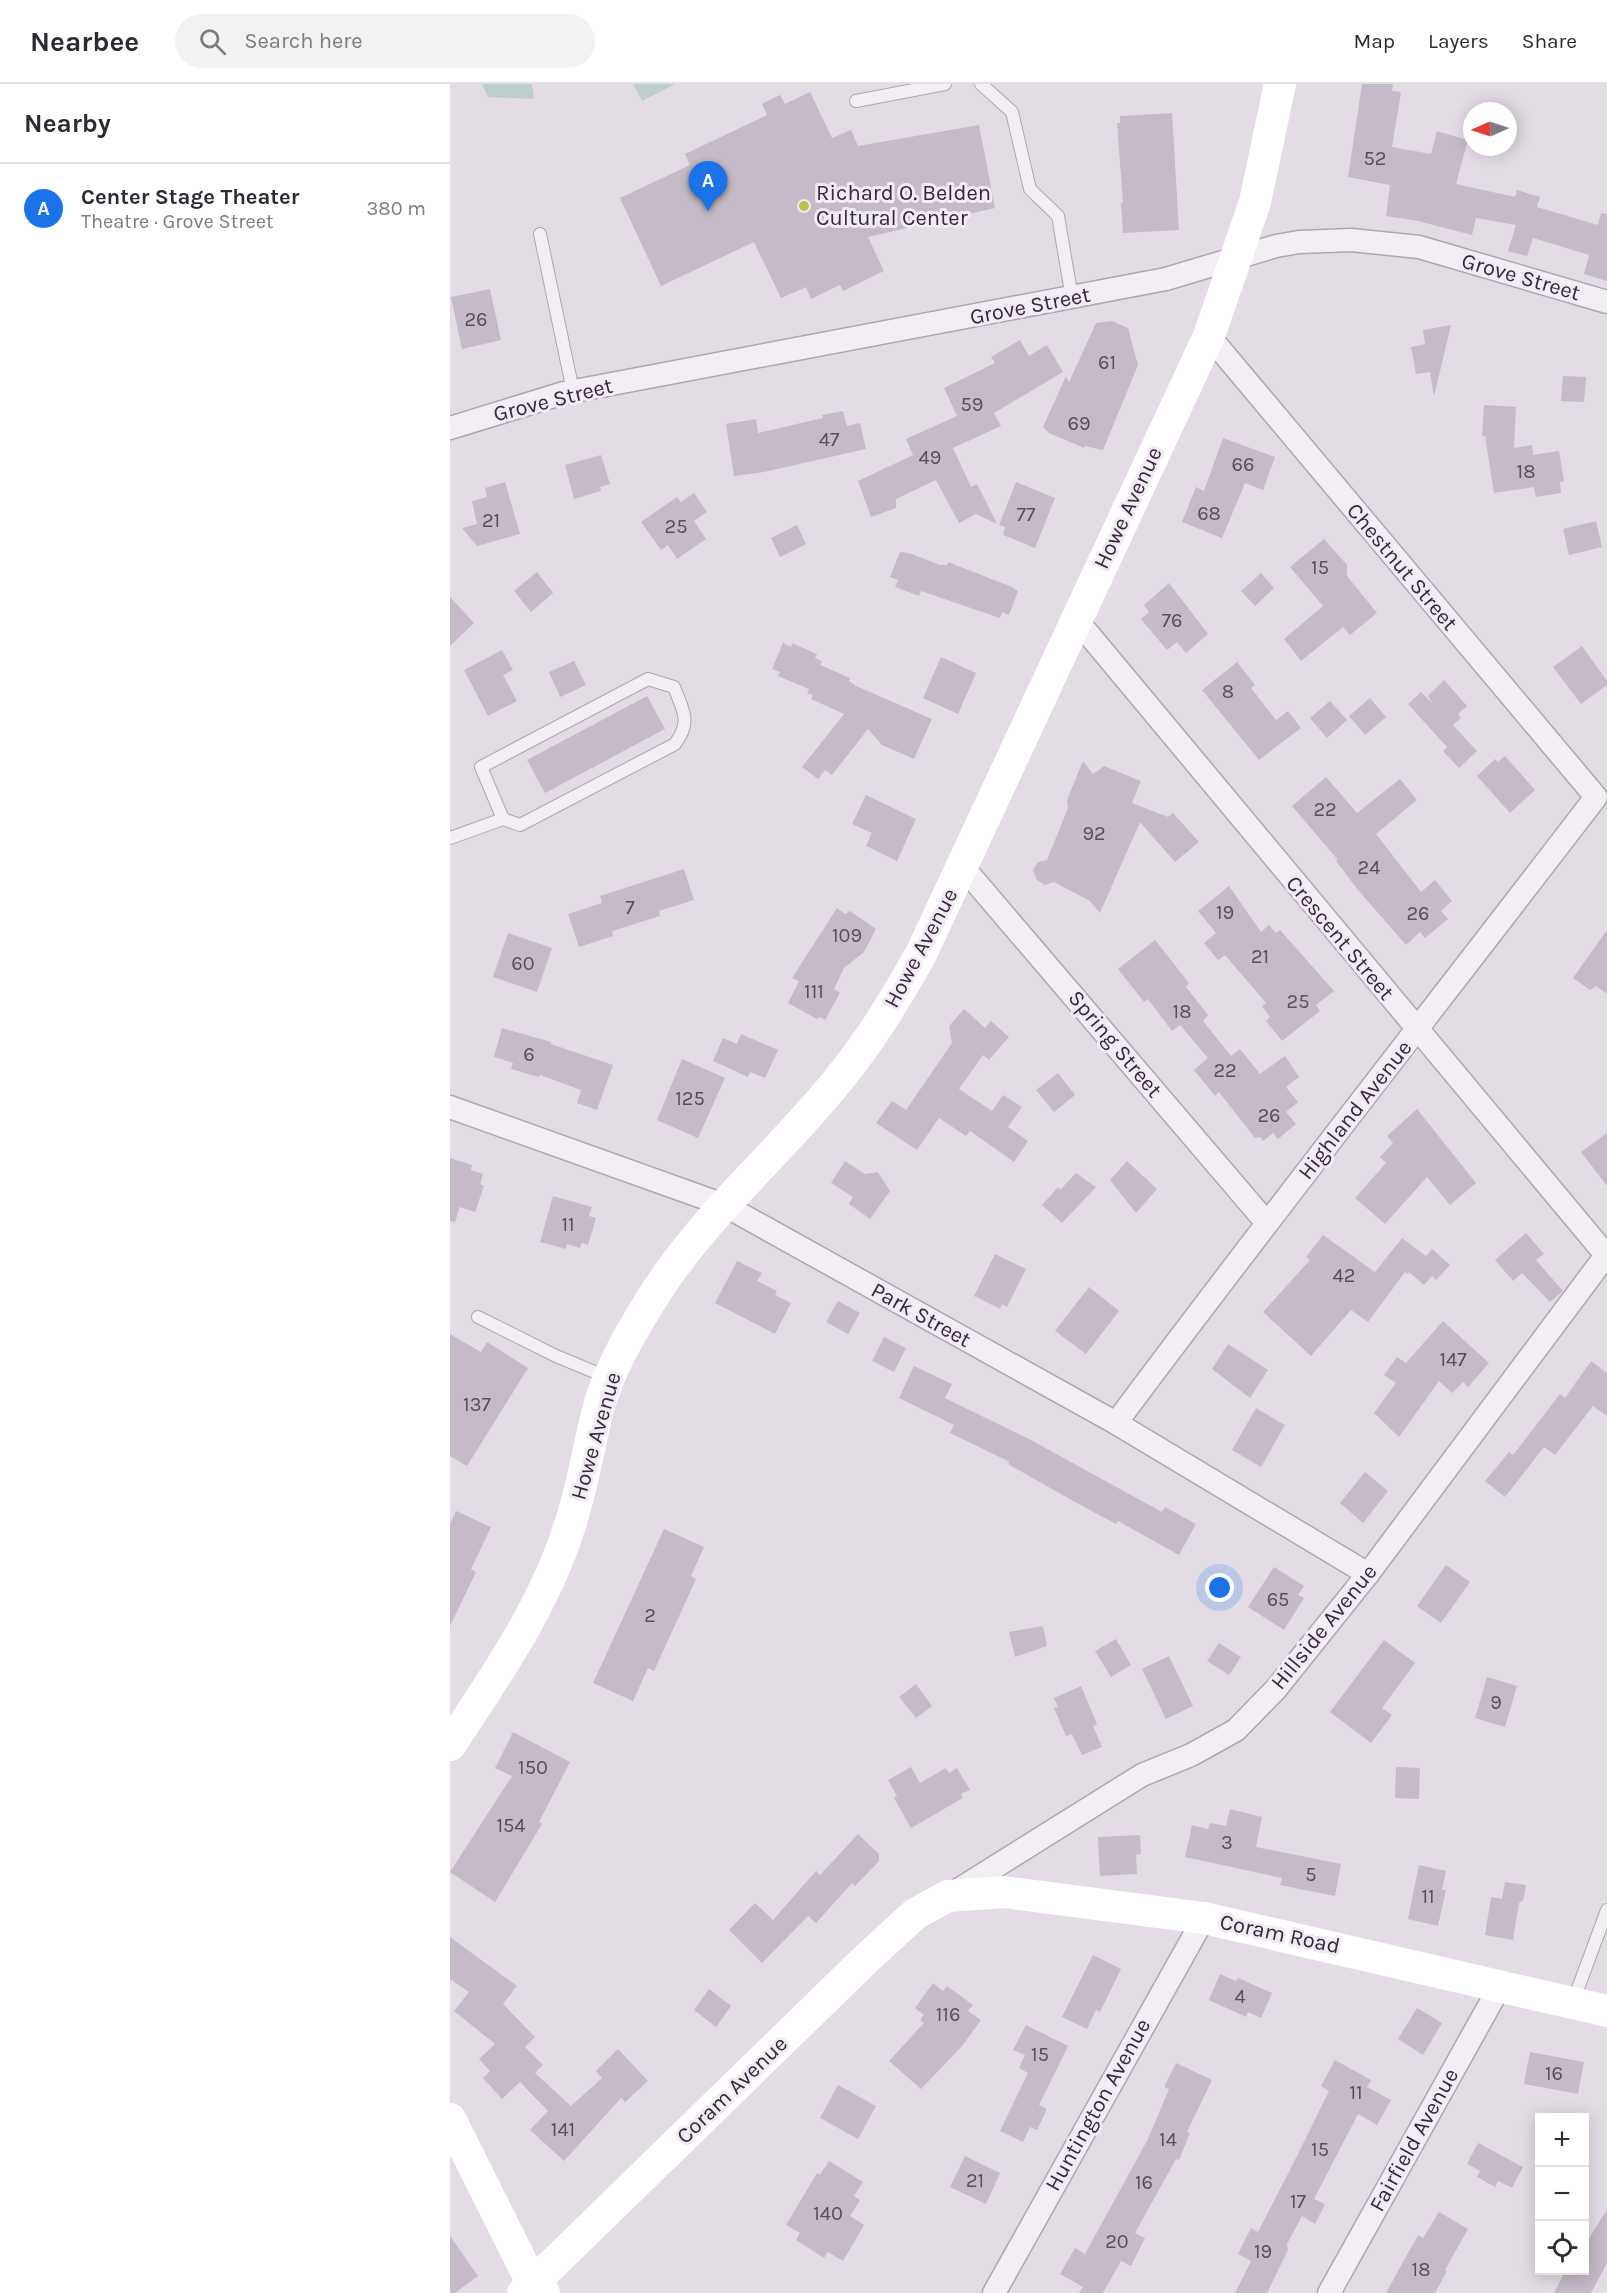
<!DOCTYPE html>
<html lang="en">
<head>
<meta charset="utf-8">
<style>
  :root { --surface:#fff; --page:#f2f2f3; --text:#2b2b33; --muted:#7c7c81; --line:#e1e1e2; --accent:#1a73e8 }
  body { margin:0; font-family:Karla,sans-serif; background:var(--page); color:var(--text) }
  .controls { position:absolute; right:18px; bottom:18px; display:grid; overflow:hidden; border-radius:0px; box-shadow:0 3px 15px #0003 }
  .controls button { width:54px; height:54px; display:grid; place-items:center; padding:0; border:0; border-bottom:2px solid var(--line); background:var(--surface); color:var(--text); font:30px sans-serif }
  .compass { position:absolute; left:1013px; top:18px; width:54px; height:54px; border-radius:50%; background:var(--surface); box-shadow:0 3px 15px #0003; rotate:267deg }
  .you { position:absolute; left:770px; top:1504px; width:21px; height:21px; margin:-15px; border:4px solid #fff; border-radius:50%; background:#1a73e8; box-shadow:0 0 0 9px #1a73e833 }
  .badge { display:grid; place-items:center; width:39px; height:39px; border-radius:50%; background:var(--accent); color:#fff; font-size:20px; font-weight:700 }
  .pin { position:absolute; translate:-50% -50px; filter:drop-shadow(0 2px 3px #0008) }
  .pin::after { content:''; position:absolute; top:32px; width:21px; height:18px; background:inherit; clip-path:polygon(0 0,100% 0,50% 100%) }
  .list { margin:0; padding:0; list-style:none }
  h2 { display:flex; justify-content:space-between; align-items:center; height:78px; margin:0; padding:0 24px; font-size:26px }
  h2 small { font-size:20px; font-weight:400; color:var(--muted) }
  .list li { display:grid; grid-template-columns:39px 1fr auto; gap:18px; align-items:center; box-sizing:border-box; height:90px; padding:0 24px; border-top:2px solid var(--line) }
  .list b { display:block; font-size:22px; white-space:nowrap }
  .list p { margin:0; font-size:20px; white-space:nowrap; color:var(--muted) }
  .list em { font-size:20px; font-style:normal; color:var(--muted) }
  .icon { flex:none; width:33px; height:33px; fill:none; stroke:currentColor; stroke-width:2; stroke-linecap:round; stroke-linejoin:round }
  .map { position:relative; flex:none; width:1157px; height:2209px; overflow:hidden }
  header { display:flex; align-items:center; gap:36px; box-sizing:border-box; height:84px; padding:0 30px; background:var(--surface); border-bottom:2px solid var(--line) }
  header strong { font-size:28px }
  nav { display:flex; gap:33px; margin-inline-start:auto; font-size:21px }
  .search { width:420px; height:54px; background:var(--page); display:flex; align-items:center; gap:15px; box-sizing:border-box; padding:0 21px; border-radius:33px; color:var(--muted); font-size:22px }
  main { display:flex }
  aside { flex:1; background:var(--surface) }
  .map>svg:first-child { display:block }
  .green { fill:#becece }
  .building { fill:#c5bac7 }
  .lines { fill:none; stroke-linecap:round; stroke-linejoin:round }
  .lane-casing { stroke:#afa6b2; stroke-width:14 }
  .street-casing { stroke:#afa6b2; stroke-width:25 }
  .lane { stroke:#f3eef4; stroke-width:12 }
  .street { stroke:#f3eef4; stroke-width:22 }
  .secondary { stroke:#fff; stroke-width:32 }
  .poi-dot { fill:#bcc349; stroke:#f1ebf3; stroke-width:2 }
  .labels { text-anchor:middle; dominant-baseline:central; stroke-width:6; stroke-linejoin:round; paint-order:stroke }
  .number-label { font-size:20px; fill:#5a4c5d }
  .poi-label { font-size:22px; fill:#37273a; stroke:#f1ebf3; text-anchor:start }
  .street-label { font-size:22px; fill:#37273a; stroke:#f1ebf3 }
</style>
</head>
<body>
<header>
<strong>Nearbee</strong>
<div class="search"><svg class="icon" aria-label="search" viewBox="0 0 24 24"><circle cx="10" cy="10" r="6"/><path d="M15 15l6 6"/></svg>Search here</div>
<nav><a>Map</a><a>Layers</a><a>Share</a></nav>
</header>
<main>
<aside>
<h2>Nearby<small></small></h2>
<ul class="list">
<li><span class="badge">A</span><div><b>Center Stage Theater</b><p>Theatre · Grove Street</p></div><em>380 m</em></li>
</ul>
</aside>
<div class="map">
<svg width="1157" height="2209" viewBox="0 0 1157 2209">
  <rect width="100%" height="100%" fill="#e3dce5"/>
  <g class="green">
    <path d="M32 0H82L84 15 38 13Z"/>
    <path d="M183 0H225L192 17Z"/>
  </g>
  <g class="building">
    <path d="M912 0H943L942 7 951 8 942 63 981 70 987 47 1018 56 1006 100 1065 113 1067 106 1090 113 1087 123 1148 141 1151 129 1157 130V197L1134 190 1139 171 1083 154 1077 172 1058 167 1066 141 1026 134 1022 151 968 137 936 132 940 101 898 93Z"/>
    <path d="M360 8 382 54 401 46 408 62 529 41 545 124 418 153 434 187 393 207 390 201 361 215 356 203 331 214 304 158 211 202 170 114 240 81 235 70 317 31 312 20 330 11 335 20Z"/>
    <path d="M722 29 729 146 673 149 671 119H673L667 39H670V32Z"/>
    <path d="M40 205 51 256 12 265 1 213Z"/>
    <path d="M662 237 678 244 688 281 653 366 635 362 634 364 599 349 593 343 616 292 619 298 646 239Z"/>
    <path d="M1001 241 990 287 984 312 980 288 966 290 961 263 975 260 973 246Z"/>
    <path d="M570 256 579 272 597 261 613 288 544 329 551 342 503 364 521 403 527 400 547 440 526 430 509 439 486 396 446 415V424L421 433 408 397 463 371 456 355 507 332 494 304 545 279 541 273Z"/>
    <path d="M1113 292 1136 293 1134 318 1111 317Z"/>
    <path d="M1034 321 1066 323 1064 364 1082 361 1083 371 1109 367 1114 397 1110 398 1111 409 1086 413 1084 403 1044 409 1035 352H1032Z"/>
    <path d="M393 327 397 342 410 339 416 365 314 388 284 392 276 340 306 335 308 349 373 334 372 331Z"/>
    <path d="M773 354 825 373 813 406 795 399 772 454 732 438 746 403 754 407Z"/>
    <path d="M151 371 160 400 150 403 151 407 124 415 115 381Z"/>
    <path d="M55 398 70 450 27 462 12 444 27 440 22 417 37 413 35 404Z"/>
    <path d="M566 398 605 414 585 464 553 451 555 443 549 441Z"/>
    <path d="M244 409 257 428 244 437 256 455 227 475 218 461 211 466 191 438 227 413 231 418Z"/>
    <path d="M1146 437 1152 463 1119 471 1113 445Z"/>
    <path d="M347 441 356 460 330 473 321 454Z"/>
    <path d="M874 455 897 481V492L927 529 900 551 893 543 851 577 834 555 873 522 840 483Z"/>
    <path d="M450 468 459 469 490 481H497L498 478 562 503 568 507 559 531 552 528 550 534 471 507 469 512 445 503 448 496 440 493Z"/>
    <path d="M87 488 103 509 81 528 64 507Z"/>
    <path d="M811 489 824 504 805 522 791 507Z"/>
    <path d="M719 499 758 550 736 569 727 558 717 566 691 535 699 528 694 521Z"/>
    <path d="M0 513 24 539 0 562Z"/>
    <path d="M333 559 341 563 342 559 367 570 365 574 372 577 370 581 400 594 399 597 406 602 482 635 464 675 432 661 418 645 382 691 375 686 368 695 352 683 394 630 361 615 363 611 357 609 359 605 328 592 330 588 322 585Z"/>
    <path d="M1132 562 1157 597V601L1131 620 1103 583Z"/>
    <path d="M52 566 63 586 53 591 67 617 38 632 14 586Z"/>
    <path d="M491 573 526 589 508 630 473 614Z"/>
    <path d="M124 577 136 601 110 613 99 588Z"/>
    <path d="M787 578 805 601 801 604 826 636 838 627 851 644 809 676 752 606Z"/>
    <path d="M994 596 1017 622 1008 630 1011 634 1003 641 1027 667 1009 684 993 667 997 663 958 620 971 608 983 620 978 612Z"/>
    <path d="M197 612 215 645 95 709 77 676Z"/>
    <path d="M920 614 936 633 915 651 899 632Z"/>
    <path d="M880 617 897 636 877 654 860 634Z"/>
    <path d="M1055 672 1085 706 1060 729 1027 692 1045 675 1048 678Z"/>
    <path d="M633 677 643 690 654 682 691 697 682 719 718 733 723 729 749 758 725 778 690 738 650 829 640 817 604 798 595 801 587 796 583 786 588 778 597 776 618 724 617 716Z"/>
    <path d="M876 693 907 729 950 695 967 716 926 750 971 808 985 796 1002 817 991 827 998 835 975 854 970 848 956 861 908 806 886 777 888 776 842 722Z"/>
    <path d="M416 711 466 735 447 777 416 762 422 749 402 740Z"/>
    <path d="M234 785 244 816 209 827 210 832 162 847 163 852 129 863 118 830 152 819 150 812Z"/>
    <path d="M779 802 811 848 819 841 826 849 830 846 884 907 866 921 870 927 832 957 816 937 820 933 812 922 816 919 775 871 768 876 754 859 766 849 748 827Z"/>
    <path d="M387 824 395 830 400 827 426 845 414 868 394 884 384 905 390 909 375 936 370 933 367 935 338 919 349 897 342 894Z"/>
    <path d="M1157 846V910L1146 902 1140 906 1123 894Z"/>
    <path d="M58 849 102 864 87 908 43 893Z"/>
    <path d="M705 856 739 899 736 903 758 931 753 937 781 972 790 965 810 990 835 972 849 993 836 1003 848 1018 836 1028 846 1040 828 1055 823 1049 813 1057 810 1053 805 1054 769 1008 765 1012 744 986 758 974 730 941 722 947 698 915 694 918 668 885Z"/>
    <path d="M514 925 535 944 541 937 559 953 539 976 533 971 509 1005 542 1027 553 1011 572 1023 558 1043 578 1057 564 1078 520 1047 516 1052 489 1034 467 1066 426 1039 442 1017 456 1026 502 959 499 942Z"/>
    <path d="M52 944 101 958V960L163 981 147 1026 127 1019 131 1006 90 991 89 993 61 985 63 979 44 973Z"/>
    <path d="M291 950 328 966 315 994 300 988 298 993 263 977 273 954 287 960Z"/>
    <path d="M232 975 275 994 248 1054 207 1036Z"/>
    <path d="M608 989 625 1011 604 1028 586 1006Z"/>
    <path d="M967 1025 1026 1099 1000 1121 977 1093 935 1140 905 1114 936 1079 930 1073 943 1059 937 1052Z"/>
    <path d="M1157 1049V1102L1131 1068Z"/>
    <path d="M0 1074 22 1081 21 1086 33 1090 30 1100 34 1102 25 1128 10 1123 5 1138 0 1137Z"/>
    <path d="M395 1077 415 1090 428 1088 440 1107 420 1135 399 1120 403 1113 381 1099Z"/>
    <path d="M677 1077 707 1105 686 1129 660 1096Z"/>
    <path d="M626 1089 646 1103 612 1139 592 1121 608 1103 610 1106Z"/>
    <path d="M103 1112 142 1123 139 1132 146 1134 138 1161 132 1159 130 1164 117 1160 116 1165 90 1158Z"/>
    <path d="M1076 1149 1094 1170 1086 1176 1113 1207 1100 1218 1072 1189 1063 1197 1045 1176Z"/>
    <path d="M873 1151 925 1188 952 1154 976 1172 982 1165 1000 1181 986 1196 982 1192 974 1201 959 1188 958 1190 955 1188 918 1238 901 1226 861 1272 813 1228 860 1176 856 1173Z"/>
    <path d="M545 1170 576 1185 557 1223 552 1220 550 1225 524 1212Z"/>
    <path d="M287 1177 312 1189 307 1197 327 1207 325 1211 341 1219 325 1250 265 1219Z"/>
    <path d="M639 1203 669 1227 636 1270 605 1247Z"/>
    <path d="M388 1217 410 1229 398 1250 376 1238Z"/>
    <path d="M993 1237 1039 1279 1018 1303 1013 1298 1002 1309 989 1297 949 1353 924 1329 946 1299 934 1291 947 1273 956 1279Z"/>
    <path d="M0 1250 31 1268 37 1258 78 1284 17 1382 0 1372Z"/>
    <path d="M434 1253 456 1264 444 1288 422 1277Z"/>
    <path d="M778 1260 818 1286 800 1314 762 1285Z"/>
    <path d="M1141 1277 1157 1289V1332L1143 1322 1105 1371 1094 1363 1055 1413 1035 1397 1059 1368 1063 1371 1110 1310 1115 1314Z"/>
    <path d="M464 1282 502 1300 495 1314 579 1355 712 1428 715 1423 746 1440 729 1471 668 1437 666 1440 623 1417 558 1380 560 1378 500 1349 504 1341 449 1314Z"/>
    <path d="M806 1324 835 1341 811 1383 782 1366Z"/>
    <path d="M915 1388 938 1407 913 1439 890 1419Z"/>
    <path d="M6 1427 41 1443 21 1485 26 1488 0 1542V1440Z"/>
    <path d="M214 1445 254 1463 241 1492 246 1495 204 1587 198 1584 183 1617 143 1599Z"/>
    <path d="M996 1481 1020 1498 991 1539 967 1522Z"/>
    <path d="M824 1483 854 1502 848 1511 854 1514 834 1546 798 1523Z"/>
    <path d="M593 1542 597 1562 565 1573 559 1548Z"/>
    <path d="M666 1555 681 1581 661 1593 645 1567Z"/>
    <path d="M934 1556 965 1579 932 1624 942 1631 921 1659 880 1628Z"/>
    <path d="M769 1559 791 1573 779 1591 757 1577Z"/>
    <path d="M719 1572 743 1622 716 1635 692 1585Z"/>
    <path d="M1037 1593 1067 1602 1055 1643 1025 1634Z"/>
    <path d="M466 1600 482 1622 466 1634 449 1613Z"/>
    <path d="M631 1602 647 1640 643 1642 652 1663 632 1671 622 1650 616 1652 604 1624 608 1623 604 1614Z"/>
    <path d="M63 1648 120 1678 89 1738 92 1740 45 1818 0 1788 62 1692 45 1684Z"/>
    <path d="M461 1683 470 1699 496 1684 499 1689 507 1684 520 1706 511 1710 513 1714 461 1744 444 1714 447 1712 438 1696Z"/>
    <path d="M946 1683 970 1684 969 1715 945 1714Z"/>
    <path d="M780 1725 812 1733 806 1763 891 1780 885 1812 830 1801 832 1794 735 1773 742 1741 758 1745 760 1739 776 1742Z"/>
    <path d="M408 1750 429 1770V1777L405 1802 402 1799 366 1839 358 1832 312 1879 279 1846 305 1819 323 1836 366 1787 370 1791Z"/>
    <path d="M690 1751 691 1770 686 1771 687 1790 650 1792 648 1753Z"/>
    <path d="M969 1781 996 1787 992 1806H996L988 1842 958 1835Z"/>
    <path d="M1055 1798 1076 1801 1073 1817 1069 1819 1063 1856 1035 1851 1041 1813 1052 1815Z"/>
    <path d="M0 1853 67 1902 53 1920 85 1953 75 1963 93 1981 85 1989 121 2022 152 1994 146 1987 168 1965 198 1997 175 2018 171 2014 114 2077 80 2046 98 2027 70 1998 52 2015 33 1994 40 1987 29 1975 45 1960 4 1927 19 1908 0 1895Z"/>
    <path d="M643 1871 671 1885 650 1928 646 1926 637 1945 612 1933Z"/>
    <path d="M770 1890 786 1897 788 1894 822 1909 811 1934 798 1928 796 1933 759 1916Z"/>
    <path d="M483 1899 493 1907 497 1902 523 1921 518 1927 531 1936 512 1962 471 2005 439 1977 474 1939 470 1936 474 1931 465 1924Z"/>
    <path d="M259 1905 281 1922 266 1943 244 1926Z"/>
    <path d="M967 1924 992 1939 973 1971 948 1955Z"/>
    <path d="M576 1941 618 1962 589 2021 597 2025 587 2046 580 2043 573 2058 550 2047 578 1989 569 1984 575 1971 563 1966Z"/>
    <path d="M1080 1968 1134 1978 1128 2010 1074 2000Z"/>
    <path d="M885 1976 921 1996 917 2003 941 2016 927 2041 908 2030 864 2115 875 2120 865 2140 852 2132 837 2160 838 2166 817 2209H785L801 2177 788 2170 801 2144 808 2148 846 2074 879 2007 871 2002Z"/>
    <path d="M726 1979 762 1996 737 2048 740 2049 729 2076 726 2075 685 2149 695 2154 681 2182 671 2177 653 2209H629L633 2203 610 2190 625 2164 635 2170 698 2055 719 2005 714 2003Z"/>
    <path d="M388 2001 426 2022 408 2055 370 2034Z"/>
    <path d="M1028 2059 1073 2083 1062 2104 1048 2097 1045 2103 1027 2093 1030 2087 1017 2080Z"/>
    <path d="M515 2072 550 2089 536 2120 500 2103Z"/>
    <path d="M379 2077 413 2098 404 2112 410 2116 400 2132 414 2141 393 2177 378 2168 374 2174 346 2156 350 2149 336 2141 367 2089 370 2091Z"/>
    <path d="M1157 2125V2179L1141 2209H1104L1115 2187H1134V2163Z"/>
    <path d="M989 2128 1018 2145 995 2186 997 2187 985 2209H936L968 2151 973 2154Z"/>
    <path d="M0 2152 28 2192 5 2209H0Z"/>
  </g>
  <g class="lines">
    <defs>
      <g id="lane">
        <path d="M531 0 562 28 580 105 608 132 622 214"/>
        <path d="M406 17 495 0"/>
        <path d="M90 150 123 307"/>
        <path d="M0 754 53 735 70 741 225 660C242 637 233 627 224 603L198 595 31 683 53 735"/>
        <path d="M28 1233 106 1272 159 1294"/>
        <path d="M1123 1918 1157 1826"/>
      </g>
      <g id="street">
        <path d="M0 344 114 309 716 195 826 162 849 158 901 156 969 163 1157 218"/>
        <path d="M626 535 1156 1171"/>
        <path d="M513 783 816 1138"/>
        <path d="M0 1023 274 1121 666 1339 918 1490"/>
        <path d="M666 1339C823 1128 986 922 1146 713L759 252"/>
        <path d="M500 1811 692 1691 741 1671 786 1646 826 1605 918 1490 1157 1170"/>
        <path d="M544 2209 754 1834"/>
        <path d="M879 2209 1049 1904"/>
      </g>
    </defs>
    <use href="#lane" class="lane-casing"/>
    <use href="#street" class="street-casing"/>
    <use href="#lane" class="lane"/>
    <use href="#street" class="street"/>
    <g class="secondary">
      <path d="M0 1661C45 1593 94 1523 119 1444 132 1406 138 1365 148 1326 158 1287 180 1250 201 1216 252 1133 328 1071 389 995 421 956 446 914 471 870L759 252 805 118 830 0"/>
      <path d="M0 2035 83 2201 94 2209"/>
      <path d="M73 2209 415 1876 465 1830 498 1812 554 1808 754 1834 1157 1927"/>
    </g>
  </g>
  <circle class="poi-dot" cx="354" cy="122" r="6"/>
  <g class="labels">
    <g class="number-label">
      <text x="925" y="74">52</text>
      <text x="26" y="235">26</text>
      <text x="657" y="278">61</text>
      <text x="522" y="320">59</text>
      <text x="629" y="339">69</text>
      <text x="379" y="355">47</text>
      <text x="480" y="373">49</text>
      <text x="793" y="380">66</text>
      <text x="1076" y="387">18</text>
      <text x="759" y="429">68</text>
      <text x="576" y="430">77</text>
      <text x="41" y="436">21</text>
      <text x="226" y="442">25</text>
      <text x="870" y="483">15</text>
      <text x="722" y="536">76</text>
      <text x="778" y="607">8</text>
      <text x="875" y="725">22</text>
      <text x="644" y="749">92</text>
      <text x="919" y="783">24</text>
      <text x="180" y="823">7</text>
      <text x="775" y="828">19</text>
      <text x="968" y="829">26</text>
      <text x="397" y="851">109</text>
      <text x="810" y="872">21</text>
      <text x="73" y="879">60</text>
      <text x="364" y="907">111</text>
      <text x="848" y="917">25</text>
      <text x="732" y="927">18</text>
      <text x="79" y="970">6</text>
      <text x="775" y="986">22</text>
      <text x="240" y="1014">125</text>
      <text x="819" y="1031">26</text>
      <text x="118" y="1140">11</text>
      <text x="894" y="1191">42</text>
      <text x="1003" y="1275">147</text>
      <text x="27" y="1320">137</text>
      <text x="828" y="1515">65</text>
      <text x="200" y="1531">2</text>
      <text x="1046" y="1618">9</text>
      <text x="83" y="1683">150</text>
      <text x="61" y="1741">154</text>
      <text x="777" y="1758">3</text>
      <text x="861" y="1790">5</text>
      <text x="978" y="1812">11</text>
      <text x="790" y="1912">4</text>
      <text x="498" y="1930">116</text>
      <text x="590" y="1970">15</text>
      <text x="1104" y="1989">16</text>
      <text x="906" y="2008">11</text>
      <text x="113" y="2045">141</text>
      <text x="718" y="2055">14</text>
      <text x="870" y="2065">15</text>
      <text x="525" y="2096">21</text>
      <text x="694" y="2098">16</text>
      <text x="848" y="2117">17</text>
      <text x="378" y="2129">140</text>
      <text x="667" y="2157">20</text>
      <text x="813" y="2167">19</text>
      <text x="971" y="2185">18</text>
    </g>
    <g class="poi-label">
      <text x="366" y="109">Richard O. Belden<tspan x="366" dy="25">Cultural Center</tspan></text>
    </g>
    <g class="street-label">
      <text transform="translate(1071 193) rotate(16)">Grove Street</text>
      <text transform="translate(580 222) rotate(-11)">Grove Street</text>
      <text transform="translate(103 316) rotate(-14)">Grove Street</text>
      <text transform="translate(678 424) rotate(-65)">Howe Avenue</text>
      <text transform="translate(952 483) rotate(50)">Chestnut Street</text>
      <text transform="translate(890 854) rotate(50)">Crescent Street</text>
      <text transform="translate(471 864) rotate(-62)">Howe Avenue</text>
      <text transform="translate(665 960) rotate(50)">Spring Street</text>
      <text transform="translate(905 1026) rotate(-52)">Highland Avenue</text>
      <text transform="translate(471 1231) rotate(29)">Park Street</text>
      <text transform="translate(146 1352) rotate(-74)">Howe Avenue</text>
      <text transform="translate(874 1543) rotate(-51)">Hillside Avenue</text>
      <text transform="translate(830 1850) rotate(12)">Coram Road</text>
      <text transform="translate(282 2006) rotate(-44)">Coram Avenue</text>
      <text transform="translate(648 2021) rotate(-61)">Huntington Avenue</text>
      <text transform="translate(964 2056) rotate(-61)">Fairfield Avenue</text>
    </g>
  </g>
</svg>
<div class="controls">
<button>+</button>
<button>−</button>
<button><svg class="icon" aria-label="locate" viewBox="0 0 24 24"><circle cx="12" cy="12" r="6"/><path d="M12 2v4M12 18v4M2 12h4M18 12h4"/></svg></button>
</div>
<svg class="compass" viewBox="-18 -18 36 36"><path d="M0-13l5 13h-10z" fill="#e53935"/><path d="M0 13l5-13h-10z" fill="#7c7c81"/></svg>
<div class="you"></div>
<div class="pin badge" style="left:258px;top:127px">A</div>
</div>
</main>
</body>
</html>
